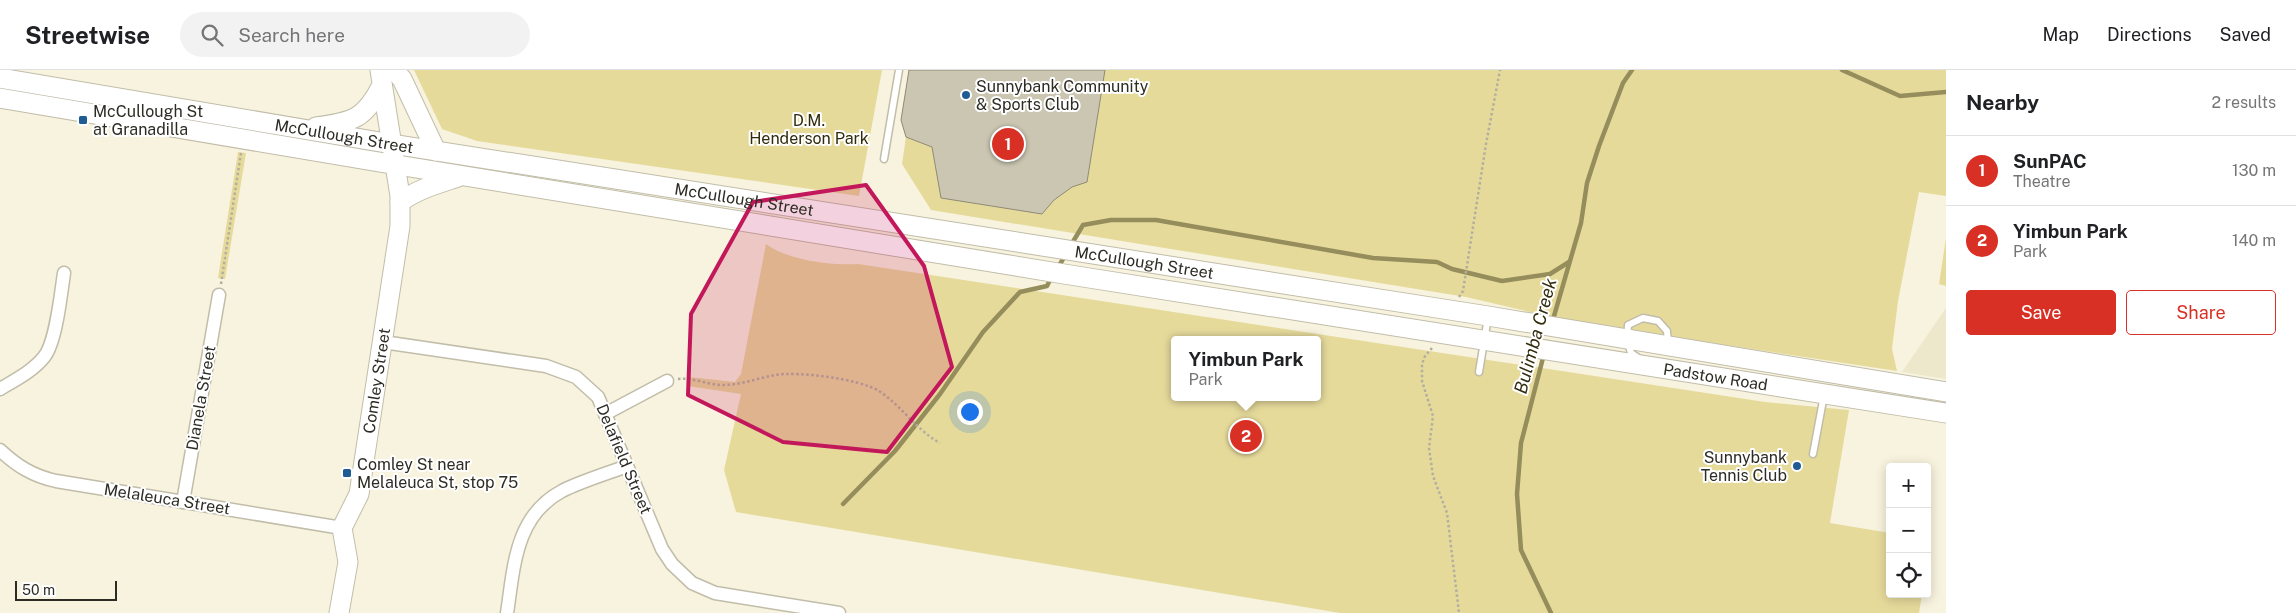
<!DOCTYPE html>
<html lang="en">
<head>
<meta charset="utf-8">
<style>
  :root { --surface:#fff; --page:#f2f2f2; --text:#202124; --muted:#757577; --line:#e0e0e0; --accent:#d93025 }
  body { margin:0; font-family:"Public Sans",sans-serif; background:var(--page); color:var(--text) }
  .controls { position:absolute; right:15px; bottom:15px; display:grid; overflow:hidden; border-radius:5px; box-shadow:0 2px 12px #0003 }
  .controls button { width:45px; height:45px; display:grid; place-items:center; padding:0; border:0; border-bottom:1px solid var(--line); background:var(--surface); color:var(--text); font:25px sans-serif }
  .scale { position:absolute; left:15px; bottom:12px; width:102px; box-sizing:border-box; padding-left:5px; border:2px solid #2d2c24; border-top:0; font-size:14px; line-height:18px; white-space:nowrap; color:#2d2c24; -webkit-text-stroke:4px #fff; paint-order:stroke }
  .you { position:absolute; left:969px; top:341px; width:18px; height:18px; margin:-12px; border:4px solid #fff; border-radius:50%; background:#1a73e8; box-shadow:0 0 0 8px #1a73e833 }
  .badge { display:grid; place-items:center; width:32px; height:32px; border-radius:50%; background:var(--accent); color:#fff; font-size:16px; font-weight:700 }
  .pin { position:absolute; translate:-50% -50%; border:2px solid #fff; box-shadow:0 1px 5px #0006 }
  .popup { position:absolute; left:1171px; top:266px; width:150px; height:65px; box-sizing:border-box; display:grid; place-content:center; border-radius:5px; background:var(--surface); filter:drop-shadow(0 1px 4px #0005); font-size:16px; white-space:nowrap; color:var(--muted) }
  .popup b { font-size:19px; color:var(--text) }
  .popup::after { content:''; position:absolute; left:50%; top:100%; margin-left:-10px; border:10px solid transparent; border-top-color:var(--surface) }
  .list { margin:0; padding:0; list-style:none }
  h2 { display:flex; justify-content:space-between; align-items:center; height:65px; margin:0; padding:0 20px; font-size:21px }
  h2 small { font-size:16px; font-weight:400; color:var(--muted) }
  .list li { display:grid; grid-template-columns:32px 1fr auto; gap:15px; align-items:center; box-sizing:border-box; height:70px; padding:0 20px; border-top:1px solid var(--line) }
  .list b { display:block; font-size:19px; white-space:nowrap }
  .list p { margin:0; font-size:16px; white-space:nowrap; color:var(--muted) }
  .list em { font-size:16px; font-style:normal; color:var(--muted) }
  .actions { display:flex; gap:10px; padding:15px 20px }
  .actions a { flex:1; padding:11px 0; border:1px solid var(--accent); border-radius:5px; text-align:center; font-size:18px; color:var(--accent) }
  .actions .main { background:var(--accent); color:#fff }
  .icon { flex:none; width:28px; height:28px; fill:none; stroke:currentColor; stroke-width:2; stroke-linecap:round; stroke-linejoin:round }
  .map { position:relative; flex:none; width:1946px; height:543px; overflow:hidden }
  header { display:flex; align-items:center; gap:30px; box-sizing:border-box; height:70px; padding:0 25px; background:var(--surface); border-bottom:1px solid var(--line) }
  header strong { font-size:24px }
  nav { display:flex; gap:28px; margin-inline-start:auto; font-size:18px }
  .search { width:350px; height:45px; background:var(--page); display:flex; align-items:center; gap:12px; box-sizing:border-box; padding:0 18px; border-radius:28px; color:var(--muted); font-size:19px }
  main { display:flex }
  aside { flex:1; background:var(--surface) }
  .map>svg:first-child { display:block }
  .built { fill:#ede8cc }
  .green { fill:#e6da9b; fill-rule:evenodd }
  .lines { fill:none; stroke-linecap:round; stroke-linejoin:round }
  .stream { stroke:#958d5c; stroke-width:4.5 }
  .building { fill:#cac6b2; stroke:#8e8a77 }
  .lane-casing { stroke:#c1bda9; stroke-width:9 }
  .street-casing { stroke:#c1bda9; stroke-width:15 }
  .secondary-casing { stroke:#c1bda9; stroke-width:21 }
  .path { stroke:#b2af9f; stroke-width:2.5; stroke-dasharray:2.5 2.5; stroke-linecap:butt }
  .lane { stroke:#fff; stroke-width:6 }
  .street { stroke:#fff; stroke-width:12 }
  .secondary { stroke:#fff; stroke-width:19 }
  .marked { fill:#c2185b; fill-opacity:0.2; stroke:#c2185b; stroke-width:4; stroke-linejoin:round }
  .poi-dot { fill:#1f5c93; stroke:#fff; stroke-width:2 }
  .labels { text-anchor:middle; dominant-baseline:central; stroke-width:4; stroke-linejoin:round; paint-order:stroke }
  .poi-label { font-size:16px; fill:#2d2c24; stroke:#fff; text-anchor:start }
  .park-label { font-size:16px; fill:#312b0d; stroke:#fff }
  .street-label { font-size:16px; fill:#2d2c24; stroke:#fff }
  .water-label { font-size:18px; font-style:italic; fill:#322c0e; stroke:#fff }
</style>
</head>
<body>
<header>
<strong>Streetwise</strong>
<div class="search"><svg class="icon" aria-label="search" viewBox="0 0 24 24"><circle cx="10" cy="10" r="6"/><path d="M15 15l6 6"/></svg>Search here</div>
<nav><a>Map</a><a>Directions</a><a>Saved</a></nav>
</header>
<main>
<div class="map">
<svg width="1946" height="543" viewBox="0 0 1946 543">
  <rect width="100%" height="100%" fill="#f7f3de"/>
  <path class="built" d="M1946 238V309L1902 302Z"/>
  <g class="green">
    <path d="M414 0H882L859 126 477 71 442 59Z"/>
    <path d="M909 0H1946V126L1919 122 1898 231 1892 279 1897 301 1568 251 1466 227 931 140 902 94 906 67 901 50Z"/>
    <path d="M238 82 246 83 225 209 218 208Z"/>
    <path d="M1946 168V216L1939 214Z"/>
    <path d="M766 174C787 190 832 196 858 194L1765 332 1849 340 1830 453 1890 463V524H1922L1919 543H1340L736 442 724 400 741 324 688 316 689 307 735 312 741 304ZM1175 270H1317V327H1175Z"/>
  </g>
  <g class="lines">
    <g class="stream">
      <path d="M1842 0 1900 26 1946 22"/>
      <path d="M1071 175 1083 155 1111 150H1156L1373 188 1437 192 1452 199 1502 211 1550 204 1569 192"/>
      <path d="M1057 199 1066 184"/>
      <path d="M1552 253 1581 153 1587 113 1599 76 1623 13 1632 0"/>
      <path d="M1544 284 1521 373 1517 424 1521 480 1551 543"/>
      <path d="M843 434 895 381 940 324 983 262 1020 222 1047 216 1051 208"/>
    </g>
  </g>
  <path class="building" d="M909 0H1105L1087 112 1072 117 1054 130 1042 144 941 128 932 77 906 67 901 50Z"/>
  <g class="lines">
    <defs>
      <g id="lane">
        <path d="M884 89 899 0"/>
        <path d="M1640 289 1631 283 1627 270 1628 255 1643 248 1658 251 1667 261 1668 274"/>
        <path d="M1479 302 1488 247"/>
        <path d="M1813 384 1824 325"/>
      </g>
      <g id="street">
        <path d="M383 272 546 296 576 307 598 327 662 479 672 494 692 513 715 523 839 543"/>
        <path d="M0 319C15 310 33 301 44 287 56 273 61 223 64 203"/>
        <path d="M605 344 667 311"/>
        <path d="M0 380C17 396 33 406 56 411L342 458"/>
        <path d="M183 432 219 225"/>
        <path d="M507 543C514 497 515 446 562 421 582 411 606 404 627 396"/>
      </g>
      <g id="secondary">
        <path d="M394 0 402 9 436 81"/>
        <path id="s1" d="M0 8 392 74 1488 246 1946 322"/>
        <path id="s2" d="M0 28 373 91 1064 204 1946 343"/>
        <path d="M316 57C353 52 365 49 382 15"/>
        <path d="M400 132C418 119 437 114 458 107"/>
        <path id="s3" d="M339 543 348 492 342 458 359 424 400 156V126L380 0"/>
      </g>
    </defs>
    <use href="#lane" class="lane-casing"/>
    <use href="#street" class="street-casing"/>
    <use href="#secondary" class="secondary-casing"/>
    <g class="path">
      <path d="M221 214 241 83"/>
      <path d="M1459 227 1463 221 1486 74 1500 0"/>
      <path d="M1432 278 1425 286 1422 294V311L1433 346 1429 378 1433 406 1447 443 1459 543"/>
      <path d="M678 309C692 307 708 315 723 315 741 315 758 308 775 305 798 301 860 309 879 321 902 336 916 360 940 373"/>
    </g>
    <use href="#lane" class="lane"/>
    <use href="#street" class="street"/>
    <use href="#secondary" class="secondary"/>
  </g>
  <path class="marked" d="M866 115 924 196 952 297 887 382 783 372 688 325 691 244 753 132Z"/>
  <g class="poi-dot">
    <circle cx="966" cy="25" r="5"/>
    <rect x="78" y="45" width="10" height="10" rx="2.5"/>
    <circle cx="1797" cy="396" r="5"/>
    <rect x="342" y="398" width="10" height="10" rx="2.5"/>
  </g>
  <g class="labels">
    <g class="poi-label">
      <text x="976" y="16">Sunnybank Community<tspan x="976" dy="18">&amp; Sports Club</tspan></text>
      <text x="93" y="41">McCullough St<tspan x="93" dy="18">at Granadilla</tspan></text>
      <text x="1787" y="387" text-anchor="end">Sunnybank<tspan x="1787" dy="18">Tennis Club</tspan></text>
      <text x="357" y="394">Comley St near<tspan x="357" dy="18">Melaleuca St, stop 75</tspan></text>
    </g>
    <g class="park-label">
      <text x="809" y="50">D.M.<tspan x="809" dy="18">Henderson Park</tspan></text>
    </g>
    <g class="street-label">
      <text stroke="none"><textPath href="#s1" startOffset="349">McCullough Street</textPath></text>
      <text stroke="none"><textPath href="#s1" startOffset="754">McCullough Street</textPath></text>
      <text stroke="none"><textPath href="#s1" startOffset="1159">McCullough Street</textPath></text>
      <text stroke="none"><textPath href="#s2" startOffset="1738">Padstow Road</textPath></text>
      <text stroke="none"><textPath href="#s3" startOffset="239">Comley Street</textPath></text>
      <text transform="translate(201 328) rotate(-80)">Dianela Street</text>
      <text transform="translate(624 389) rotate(67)">Delafield Street</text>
      <text transform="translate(167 429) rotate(9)">Melaleuca Street</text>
    </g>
    <g class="water-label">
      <text transform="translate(1535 266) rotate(-75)">Bulimba Creek</text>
    </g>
  </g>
</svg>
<div class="controls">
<button>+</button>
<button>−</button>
<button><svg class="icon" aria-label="locate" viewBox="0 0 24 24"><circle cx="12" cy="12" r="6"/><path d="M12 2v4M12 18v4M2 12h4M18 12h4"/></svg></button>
</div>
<div class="scale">50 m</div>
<div class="you"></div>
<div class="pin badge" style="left:1008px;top:74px">1</div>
<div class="pin badge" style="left:1246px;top:366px">2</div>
<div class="popup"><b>Yimbun Park</b>Park</div>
</div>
<aside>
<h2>Nearby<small>2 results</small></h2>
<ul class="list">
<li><span class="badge">1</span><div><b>SunPAC</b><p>Theatre</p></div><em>130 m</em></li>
<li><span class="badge">2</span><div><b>Yimbun Park</b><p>Park</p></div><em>140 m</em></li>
</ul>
<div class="actions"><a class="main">Save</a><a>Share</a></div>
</aside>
</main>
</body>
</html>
